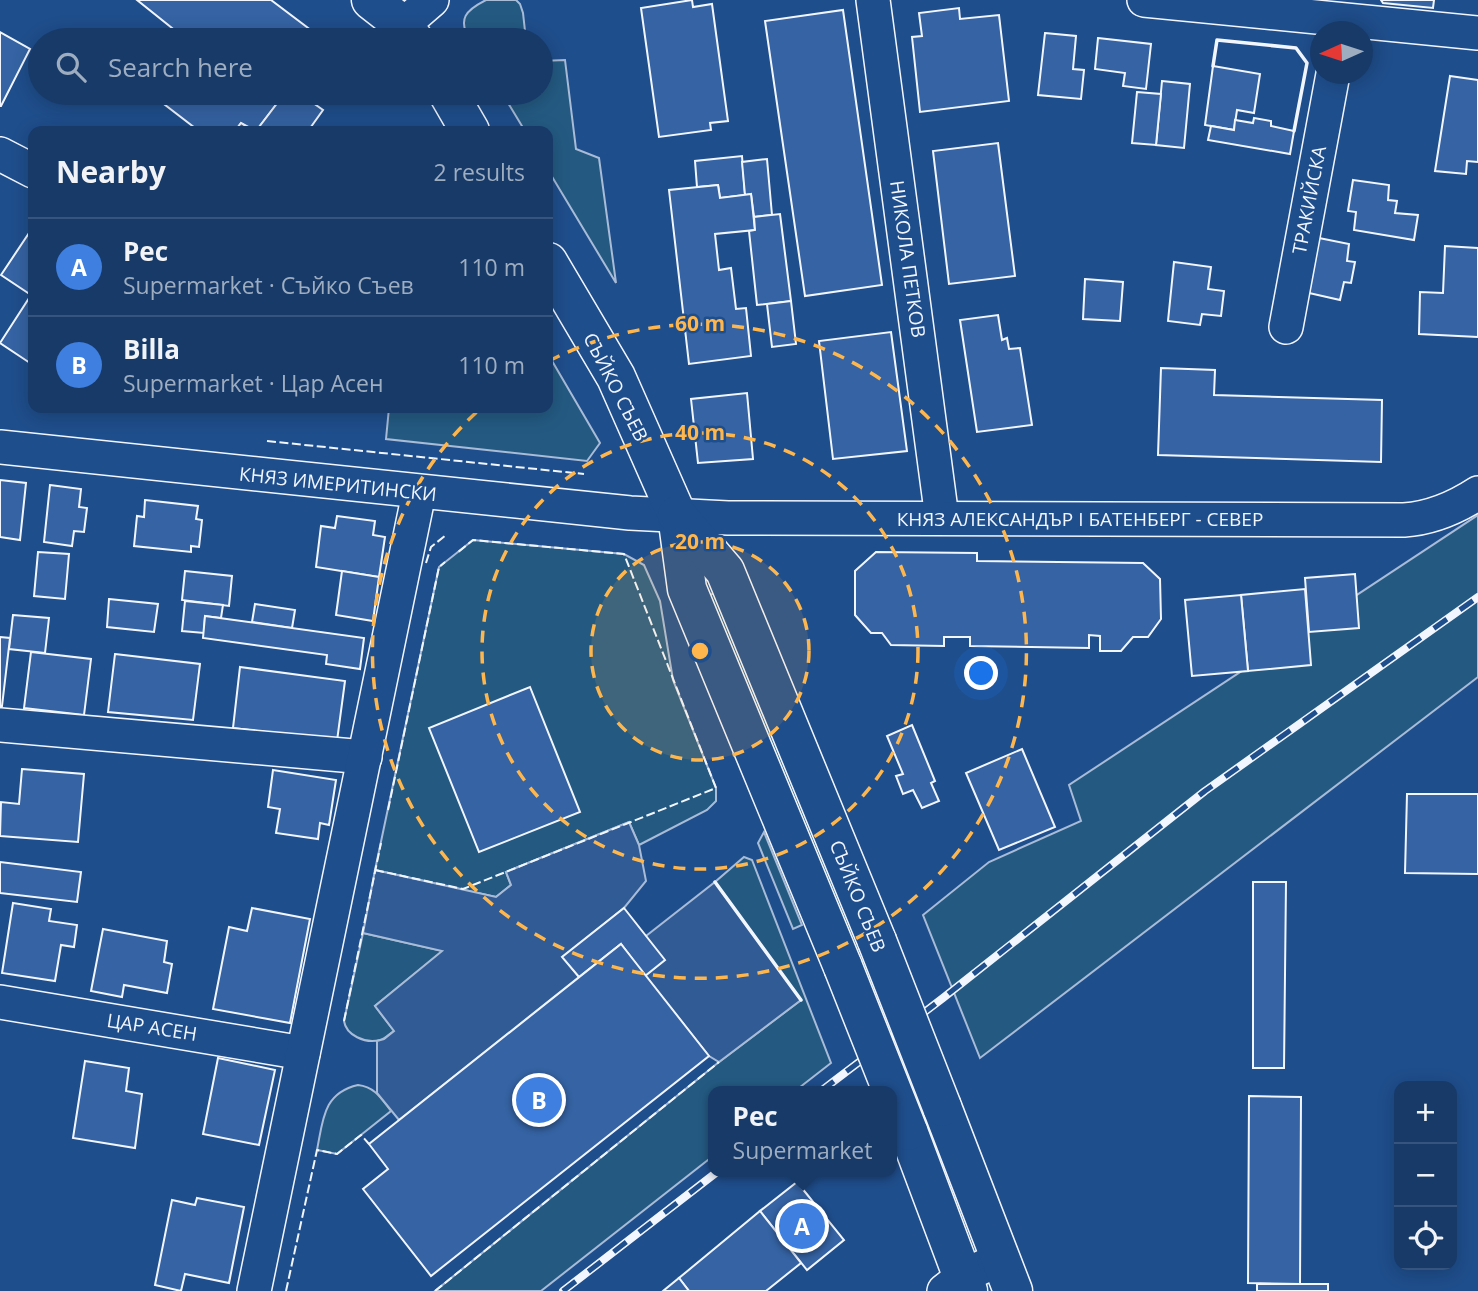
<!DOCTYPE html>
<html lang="en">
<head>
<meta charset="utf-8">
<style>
  :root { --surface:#173a69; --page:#20416f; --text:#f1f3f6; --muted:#9eadc0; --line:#36547d; --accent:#e69b98 }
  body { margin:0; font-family:"Open Sans",sans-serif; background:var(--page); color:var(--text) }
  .controls { position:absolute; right:21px; bottom:21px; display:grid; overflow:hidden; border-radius:14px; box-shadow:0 4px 18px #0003 }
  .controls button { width:63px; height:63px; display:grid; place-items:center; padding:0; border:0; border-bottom:2px solid var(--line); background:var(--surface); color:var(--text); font:35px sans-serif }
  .compass { position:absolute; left:1310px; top:21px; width:63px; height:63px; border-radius:50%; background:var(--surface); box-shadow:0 4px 18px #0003; rotate:267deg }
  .you { position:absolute; left:982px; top:674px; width:24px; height:24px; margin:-18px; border:5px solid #fff; border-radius:50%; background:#1a73e8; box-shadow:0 0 0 10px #1a73e833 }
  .badge { display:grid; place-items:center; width:46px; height:46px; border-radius:50%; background:var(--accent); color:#fff; font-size:23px; font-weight:700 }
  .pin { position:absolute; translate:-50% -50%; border:4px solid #fff; box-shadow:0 2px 7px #0006 }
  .popup { position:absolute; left:708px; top:1086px; width:189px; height:91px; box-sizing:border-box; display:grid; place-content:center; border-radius:14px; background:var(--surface); filter:drop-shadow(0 2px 5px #0005); font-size:23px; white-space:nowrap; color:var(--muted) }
  .popup b { font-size:26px; color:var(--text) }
  .popup::after { content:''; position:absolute; left:50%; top:100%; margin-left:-14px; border:14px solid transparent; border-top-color:var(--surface) }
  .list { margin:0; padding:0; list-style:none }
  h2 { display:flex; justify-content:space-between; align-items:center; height:91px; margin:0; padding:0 28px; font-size:30px }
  h2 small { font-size:23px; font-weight:400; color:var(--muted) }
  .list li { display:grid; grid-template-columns:46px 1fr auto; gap:21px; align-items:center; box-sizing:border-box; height:98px; padding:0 28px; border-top:2px solid var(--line) }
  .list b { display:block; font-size:26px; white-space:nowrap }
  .list p { margin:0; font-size:23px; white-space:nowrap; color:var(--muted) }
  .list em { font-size:23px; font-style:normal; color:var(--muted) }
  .icon { flex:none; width:38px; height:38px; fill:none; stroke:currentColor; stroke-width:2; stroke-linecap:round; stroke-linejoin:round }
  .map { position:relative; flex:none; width:1478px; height:1291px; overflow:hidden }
  .search { position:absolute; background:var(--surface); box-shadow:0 4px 18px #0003; left:28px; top:28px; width:525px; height:77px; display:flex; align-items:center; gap:18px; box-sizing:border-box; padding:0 24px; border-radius:38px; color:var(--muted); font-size:26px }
  .panel { position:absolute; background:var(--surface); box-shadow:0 4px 18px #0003; left:28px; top:126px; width:525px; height:287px; border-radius:14px }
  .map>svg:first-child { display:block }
  .green { fill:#245a82; stroke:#a8bbd7; stroke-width:2 }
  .parking { fill:#305b95; stroke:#a8bbd7; stroke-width:2 }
  .building { fill:#3563a3; stroke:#f2f6ff; stroke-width:2 }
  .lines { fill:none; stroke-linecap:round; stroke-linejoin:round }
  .street-casing { stroke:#f2f6ff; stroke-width:36 }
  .secondary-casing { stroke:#f2f6ff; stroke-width:41 }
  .street { stroke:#1f4e8c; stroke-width:33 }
  .secondary { stroke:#1f4e8c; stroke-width:38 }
  .rail-casing { stroke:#f2f6ff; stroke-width:8 }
  .rail { stroke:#1f4e8c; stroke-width:5; stroke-dasharray:16; stroke-linecap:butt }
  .secondary-bridge-casing { stroke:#f2f6ff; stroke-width:41; stroke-linecap:butt }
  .secondary-bridge { stroke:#1f4e8c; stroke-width:38 }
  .fence { stroke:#f2f6ff; stroke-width:2; stroke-dasharray:9 3.5; stroke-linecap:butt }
  .wall { stroke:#f2f6ff; stroke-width:3.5 }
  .ring { fill:none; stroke:#ffb74d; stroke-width:3.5; stroke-dasharray:12 9 }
  .labels { text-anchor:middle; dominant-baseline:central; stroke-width:5; stroke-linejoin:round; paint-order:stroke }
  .street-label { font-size:19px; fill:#f2f6ff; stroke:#1f4e8c }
  .centre { fill:#ffb74d; stroke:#1f4e8c; stroke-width:3.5 }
  .ring-label { font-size:21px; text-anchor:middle; font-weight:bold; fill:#ffb74d; stroke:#1f4e8c; stroke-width:5; stroke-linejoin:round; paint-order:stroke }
</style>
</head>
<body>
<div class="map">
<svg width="1478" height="1291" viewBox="0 0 1478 1291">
  <rect width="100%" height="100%" fill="#1f4e8c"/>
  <g class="green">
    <path d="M486 0H516L520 4 523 13 526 40H470C457 19 466 10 486 0Z"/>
    <path d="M565 60 576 149 599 158 616 283 548 170V131H525L502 93H541V61Z"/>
    <path d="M548 354 600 443 587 461 386 439 389 408H548Z"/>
    <path d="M1478 515V677L980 1058 923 915 989 862 1081 821 1069 785Z"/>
    <path d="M473 540 624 554 644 565 660 601 673 680 716 788V801L707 810 639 845 629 822 506 872 511 885 496 897 375 870 439 567Z"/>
    <path d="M714 593 940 1139 937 1145 933 1146 708 596Z"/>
    <path d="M764 832 802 925 793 929 758 843Z"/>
    <path d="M744 857 752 860 831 1063 795 1091H713V1156L541 1291H435L719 1062 801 1000 715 882Z"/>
    <path d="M363 933 443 951 375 1006 394 1031C389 1034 385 1039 380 1040 365 1044 346 1035 344 1021Z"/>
    <path d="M358 1085C375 1087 381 1098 391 1111L337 1154 317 1150C323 1120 323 1093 358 1085Z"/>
  </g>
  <g class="parking">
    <path d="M629 822 639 845 646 881 624 908 563 957 579 977 399 1120 377 1093V1041L384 1039 394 1031 375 1006 442 951 363 933 375 870 496 897 511 885 506 872Z"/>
    <path d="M715 882 801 1000 719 1062 709 1056 645 976 646 936Z"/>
  </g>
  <g class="building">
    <path d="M137 0H271L324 40H187Z"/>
    <path d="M692 0 693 7 712 4 728 121 710 123 711 130 659 137 641 8Z"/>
    <path d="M1381 0H1434L1433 8 1383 3Z"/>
    <path d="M959 8 960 19 999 15 1009 101 920 112 912 37 922 36 919 13Z"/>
    <path d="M843 10 882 285 805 296 765 21Z"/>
    <path d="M0 32 30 49 1 106H0Z"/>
    <path d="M1045 33 1076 36 1073 69 1084 70 1081 99 1038 95Z"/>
    <path d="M1098 38 1151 44 1146 89 1123 86 1125 73 1095 69Z"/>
    <path d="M1213 66 1260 74 1254 113 1237 110 1234 130 1205 125Z"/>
    <path d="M1450 76 1478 80V162L1467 161 1466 174 1435 171Z"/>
    <path d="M1162 81 1190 84 1184 148 1156 145Z"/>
    <path d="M1137 92 1161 94 1156 145 1132 143Z"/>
    <path d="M166 93H285L256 131 241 123 235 131H199L160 101Z"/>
    <path d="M285 93H299L323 110 308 131H256Z"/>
    <path d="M1254 118 1271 121V126L1294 131 1290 154 1208 140 1211 126 1234 130 1235 120 1253 123Z"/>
    <path d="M241 123 253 131H235Z"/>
    <path d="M998 143 1015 276 949 284 933 151Z"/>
    <path d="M742 156 745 195 720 198 718 185 697 187 695 161Z"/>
    <path d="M767 159 772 215 754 217 751 194 745 195 742 162Z"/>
    <path d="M1353 180 1389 185 1388 200 1397 201 1395 213 1418 215 1414 240 1354 230 1356 212 1348 211Z"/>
    <path d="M718 185 720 198 751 194 755 230 715 234 719 270 731 268 736 309 746 308 751 356 689 364 669 190Z"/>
    <path d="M780 214 791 301 757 305 749 231 755 230 754 217Z"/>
    <path d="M33 227V365L0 343 31 295 1 275Z"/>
    <path d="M1319 238 1349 244 1347 261 1355 262 1351 283 1344 282 1340 300 1309 293Z"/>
    <path d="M1445 246 1478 248V337L1419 334 1420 292 1443 293Z"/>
    <path d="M1174 262 1211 267 1208 289 1224 291 1221 316 1202 314 1200 325 1168 321Z"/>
    <path d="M1085 279 1123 282 1120 321 1083 319Z"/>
    <path d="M791 301 796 344 772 347 767 304Z"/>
    <path d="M998 315 1002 340 1007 338 1009 349 1020 348 1032 425 977 432 960 320Z"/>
    <path d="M891 332 907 451 833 459 819 341Z"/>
    <path d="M1161 368 1215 370 1214 395 1382 400 1381 462 1158 455Z"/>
    <path d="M747 393 753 459 698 463 691 399Z"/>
    <path d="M0 480 26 483 20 540 0 537Z"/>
    <path d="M50 485 81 489 79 507 87 508 84 532 74 531 72 546 44 542Z"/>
    <path d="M145 500 198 506 196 519 202 520 199 547 191 546V552L134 546 137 516 144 517Z"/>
    <path d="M337 516 375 521 373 535 385 537 379 577 316 567 321 526 335 528Z"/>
    <path d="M38 552 69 554 65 599 34 596Z"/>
    <path d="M876 552 977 553V561L1143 563 1160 579 1161 619 1148 637H1133L1121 651H1100V636L1089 635V648L970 646V637H944V646L891 645 882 633H871L855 615V571Z"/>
    <path d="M185 571 232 576 229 606 182 600Z"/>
    <path d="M342 571 379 577 373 621 336 615Z"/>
    <path d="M1355 574 1359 628 1309 632 1305 578Z"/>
    <path d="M1305 589 1311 665 1248 671 1241 595Z"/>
    <path d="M1241 595 1248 671 1192 676 1185 600Z"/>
    <path d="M109 599 158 604 154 632 107 627Z"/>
    <path d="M185 601 223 605 221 618 205 616 204 633 182 631Z"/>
    <path d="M255 604 295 610 292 628 252 622Z"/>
    <path d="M13 615 49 618 45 653 9 649Z"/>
    <path d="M205 616 364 638 360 669 326 664 327 655 203 638Z"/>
    <path d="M0 637 10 638 2 706H0Z"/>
    <path d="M31 652 91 659 84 715 24 708Z"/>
    <path d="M115 654 200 664 193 720 108 712Z"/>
    <path d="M240 667 345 681 337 741 233 728Z"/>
    <path d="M530 687 580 812 479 852 429 728Z"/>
    <path d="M912 725 935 781 931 783 939 801 922 808 913 790 903 794 896 776 903 774 887 736Z"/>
    <path d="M1022 749 1055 827 999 850 966 773Z"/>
    <path d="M22 769 84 774 78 842 0 836 1 802 19 804Z"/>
    <path d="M273 770 336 780 329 825 320 823 318 839 276 833 280 809 268 807Z"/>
    <path d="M1407 794H1478V874L1405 873Z"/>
    <path d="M0 862 81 872 77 902 0 893Z"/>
    <path d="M1253 882H1286L1284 1068H1253Z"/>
    <path d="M13 903 51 909 49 921 77 925 74 947 61 945 55 981 2 973Z"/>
    <path d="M252 908 310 919 290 1023 213 1009 229 927 247 931Z"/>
    <path d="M624 908 665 960 645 976 621 944 579 977 562 957Z"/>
    <path d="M103 929 167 941 164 962 172 964 167 993 124 985 122 997 91 991Z"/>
    <path d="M621 944 709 1056 431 1276 363 1189 388 1169 369 1144Z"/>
    <path d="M218 1058 275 1070 259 1145 203 1134Z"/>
    <path d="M85 1061 129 1068 126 1091 142 1094 135 1148 73 1138Z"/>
    <path d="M1249 1096 1301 1097 1300 1284 1248 1283Z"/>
    <path d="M797 1182 844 1240 807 1270 760 1211Z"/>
    <path d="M197 1198 244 1207 229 1283 185 1274 181 1291 155 1285 172 1200 195 1205Z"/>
    <path d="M760 1211 801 1263 766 1291H689L679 1278Z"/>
    <path d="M679 1278 689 1291H663Z"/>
    <rect x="1257" y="1284" width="71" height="7"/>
  </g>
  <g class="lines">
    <defs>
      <g id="street">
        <path d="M873 0 942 518"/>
        <path d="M1144 0 1478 33"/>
        <path d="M403 25 432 0"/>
        <path d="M0 154 33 171"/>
        <path d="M1286 327 1333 74"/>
        <path d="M0 447 630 513 728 518 1404 520C1432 518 1455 508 1478 493"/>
        <path d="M0 725 365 757"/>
        <path d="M0 1002 303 1053"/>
        <path d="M254 1291 419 493"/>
        <path d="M944 1291 963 1276 1000 1259"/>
      </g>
      <g id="secondary">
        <path d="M371 0 403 25 414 40"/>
        <path d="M448 93 470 131"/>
        <path d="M548 262 616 377 677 515 687 589 843 967"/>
        <path d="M677 515 725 571 877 941"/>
        <path d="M942 1107 1013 1291"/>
        <path d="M908 1131 968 1291"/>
      </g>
    </defs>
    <use href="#street" class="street-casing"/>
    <use href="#secondary" class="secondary-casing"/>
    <use href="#street" class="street"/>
    <use href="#secondary" class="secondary"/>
    <defs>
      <g id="rail">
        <path d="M821 1091 943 998 1205 791 1478 597"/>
        <path d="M563 1291 717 1172"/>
      </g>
    </defs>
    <use href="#rail" class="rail-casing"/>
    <use href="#rail" class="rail"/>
    <defs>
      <g id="secondary-bridge">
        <path d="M877 941 942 1107"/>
        <path d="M843 967 908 1131"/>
      </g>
    </defs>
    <use href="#secondary-bridge" class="secondary-bridge-casing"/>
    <use href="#secondary-bridge" class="secondary-bridge"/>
    <g class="fence">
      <path d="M267 441 584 474"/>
      <path d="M426 563 431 547 446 535"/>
      <path d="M388 810 439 567 445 562"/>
      <path d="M375 870 463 889 716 788 624 554 473 540 457 553"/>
      <path d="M344 1021 381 843"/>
      <path d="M286 1291 317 1150 337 1154 361 1135 369 1144"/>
      <path d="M435 1291 719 1062"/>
    </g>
    <g class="wall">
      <path d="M1213 66 1217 40 1296 48 1307 63 1294 131"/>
      <path d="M715 882 801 1000"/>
    </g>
  </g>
  <circle cx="700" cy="651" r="109" fill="#ffb74d" fill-opacity=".12"/>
  <g class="ring">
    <circle cx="700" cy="651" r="109"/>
    <circle cx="700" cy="651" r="218"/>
    <path d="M549 361A327 327 0 1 1 481 408"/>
  </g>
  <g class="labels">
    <g class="street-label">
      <text transform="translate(1309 200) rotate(-79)">ТРАКИЙСКА</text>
      <text transform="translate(908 259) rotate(82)">НИКОЛА ПЕТКОВ</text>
      <text transform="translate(616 387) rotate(63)">СЪЙКО СЪЕВ</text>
      <text transform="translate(338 484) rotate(6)">КНЯЗ ИМЕРИТИНСКИ</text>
      <text x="1080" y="519">КНЯЗ АЛЕКСАНДЪР I БАТЕНБЕРГ - СЕВЕР</text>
      <text transform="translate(858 896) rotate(68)">СЪЙКО СЪЕВ</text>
      <text transform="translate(152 1027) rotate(9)">ЦАР АСЕН</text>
    </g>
  </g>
  <circle cx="700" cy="651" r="10" class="centre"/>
  <g class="ring-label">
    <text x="700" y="331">60 m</text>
    <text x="700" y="440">40 m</text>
    <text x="700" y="549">20 m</text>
  </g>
</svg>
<div class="controls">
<button>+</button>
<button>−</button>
<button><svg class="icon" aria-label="locate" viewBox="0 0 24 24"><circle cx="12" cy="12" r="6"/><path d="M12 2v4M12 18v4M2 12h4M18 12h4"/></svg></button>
</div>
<svg class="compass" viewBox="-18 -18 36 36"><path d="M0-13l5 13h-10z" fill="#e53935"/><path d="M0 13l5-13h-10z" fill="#9eadc0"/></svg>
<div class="you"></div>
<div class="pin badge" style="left:802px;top:1226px;background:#3f7fe0">A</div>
<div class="popup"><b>Рес</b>Supermarket</div>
<div class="pin badge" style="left:539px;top:1100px;background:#3f7fe0">B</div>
<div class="search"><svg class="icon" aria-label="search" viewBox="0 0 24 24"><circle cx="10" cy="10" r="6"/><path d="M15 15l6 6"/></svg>Search here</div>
<section class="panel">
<h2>Nearby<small>2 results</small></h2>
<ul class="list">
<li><span class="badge" style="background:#3f7fe0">A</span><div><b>Рес</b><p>Supermarket · Съйко Съев</p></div><em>110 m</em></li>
<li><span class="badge" style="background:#3f7fe0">B</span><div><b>Billa</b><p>Supermarket · Цар Асен</p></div><em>110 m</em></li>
</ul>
</section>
</div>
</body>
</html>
